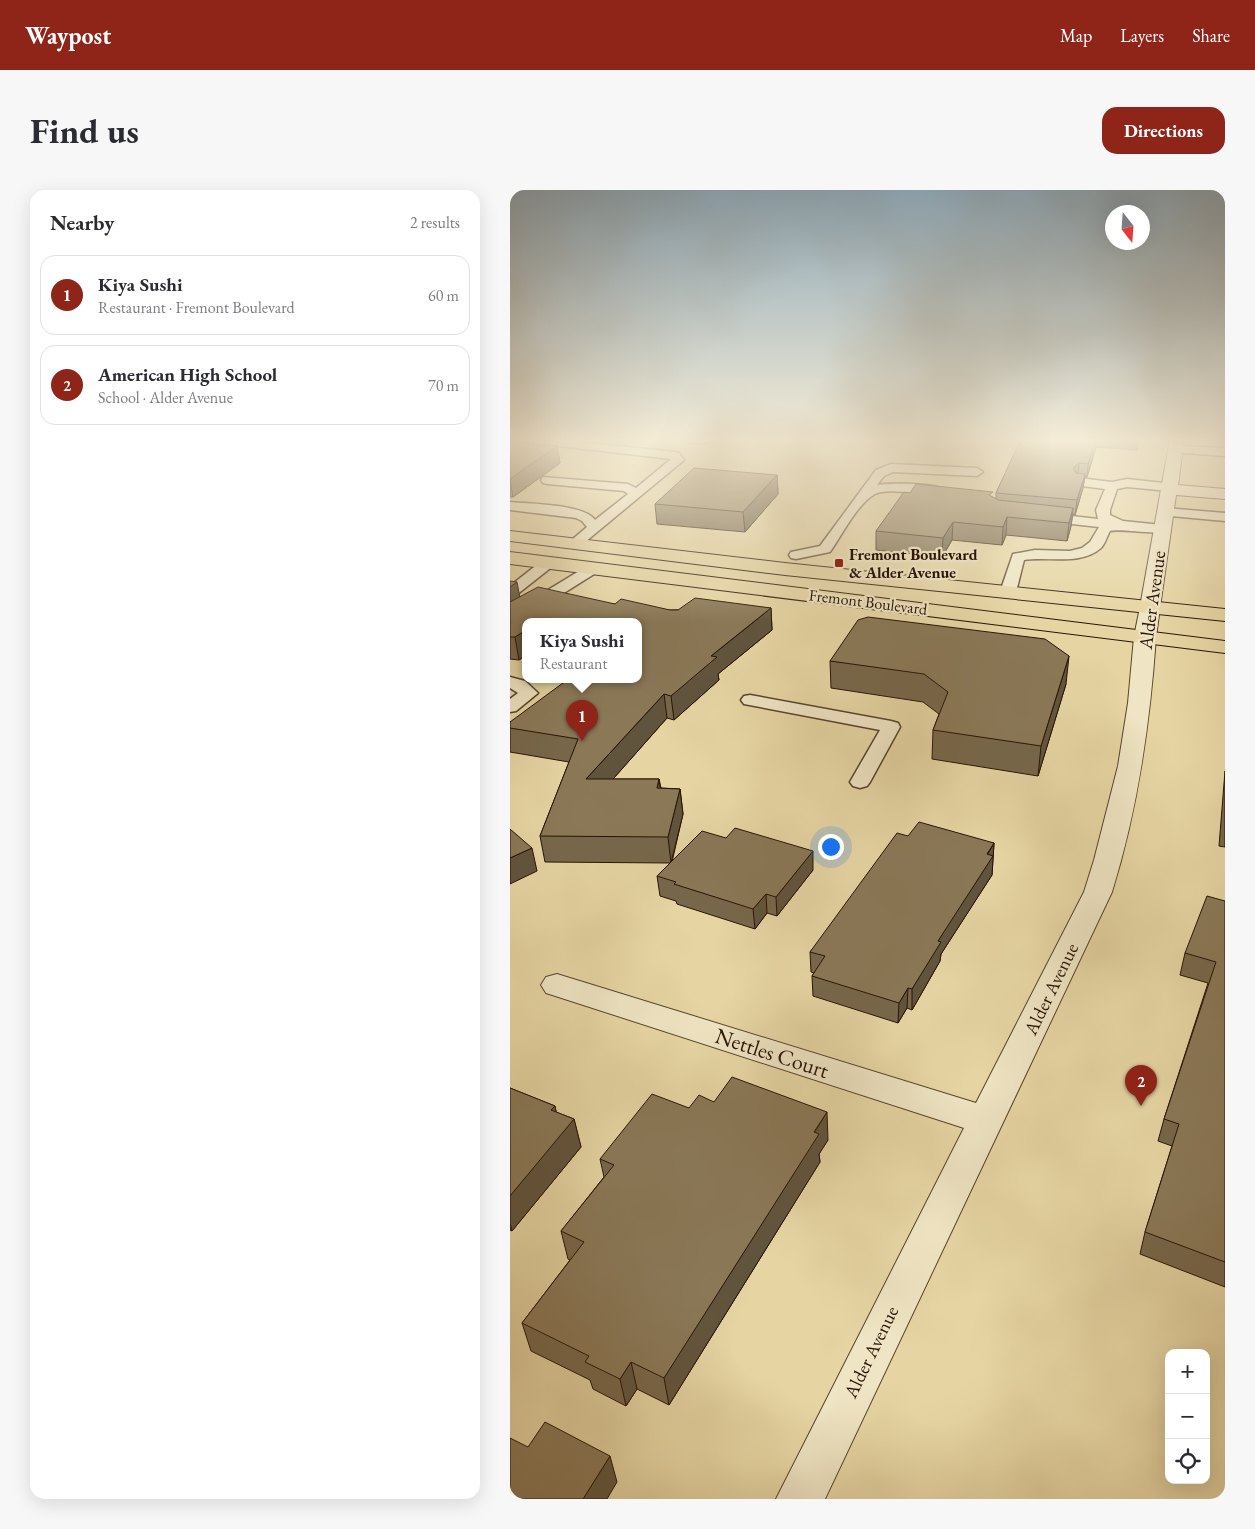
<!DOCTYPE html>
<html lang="en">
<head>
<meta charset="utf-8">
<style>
  :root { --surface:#fff; --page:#f7f7f7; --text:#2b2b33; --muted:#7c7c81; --line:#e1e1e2; --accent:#8f2418 }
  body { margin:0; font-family:"EB Garamond",serif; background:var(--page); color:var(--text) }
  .controls { position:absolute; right:15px; bottom:15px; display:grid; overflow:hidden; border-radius:10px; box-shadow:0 5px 20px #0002 }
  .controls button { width:45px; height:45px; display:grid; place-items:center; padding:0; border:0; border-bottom:1px solid var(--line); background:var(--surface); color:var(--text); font:25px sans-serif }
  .compass { position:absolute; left:595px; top:15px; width:45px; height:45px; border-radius:50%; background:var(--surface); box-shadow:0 5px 20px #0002; rotate:163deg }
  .you { position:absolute; left:320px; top:656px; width:18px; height:18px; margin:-12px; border:4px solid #fff; border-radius:50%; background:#1a73e8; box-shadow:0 0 0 8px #1a73e833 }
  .badge { display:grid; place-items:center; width:32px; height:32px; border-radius:50%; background:var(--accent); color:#fff; font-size:16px; font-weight:700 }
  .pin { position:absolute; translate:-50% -41px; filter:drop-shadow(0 1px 2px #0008) }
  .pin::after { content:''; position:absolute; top:26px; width:18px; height:15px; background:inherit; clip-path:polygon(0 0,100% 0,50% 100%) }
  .popup { position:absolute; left:12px; top:428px; width:120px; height:65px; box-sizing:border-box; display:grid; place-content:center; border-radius:10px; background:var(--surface); filter:drop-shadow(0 1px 4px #0005); font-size:16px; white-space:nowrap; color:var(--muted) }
  .popup b { font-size:19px; color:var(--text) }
  .popup::after { content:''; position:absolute; left:50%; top:100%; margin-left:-10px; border:10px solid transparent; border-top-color:var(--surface) }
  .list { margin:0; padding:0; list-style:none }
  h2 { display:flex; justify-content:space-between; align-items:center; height:65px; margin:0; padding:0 20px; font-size:21px }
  h2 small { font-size:16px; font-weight:400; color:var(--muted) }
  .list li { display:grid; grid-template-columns:32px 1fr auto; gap:15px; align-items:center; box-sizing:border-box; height:80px; margin:0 10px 10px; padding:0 10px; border:1px solid var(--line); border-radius:15px }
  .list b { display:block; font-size:19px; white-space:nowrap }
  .list p { margin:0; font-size:16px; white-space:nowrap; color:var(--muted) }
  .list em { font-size:16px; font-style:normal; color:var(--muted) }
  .icon { flex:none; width:28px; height:28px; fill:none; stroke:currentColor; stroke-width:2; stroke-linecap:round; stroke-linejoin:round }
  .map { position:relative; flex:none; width:715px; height:1309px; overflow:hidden; border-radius:15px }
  header { display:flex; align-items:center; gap:30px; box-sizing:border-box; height:70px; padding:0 25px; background:var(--accent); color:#fff }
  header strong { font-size:24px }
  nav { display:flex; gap:28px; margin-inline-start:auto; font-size:18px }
  .intro { display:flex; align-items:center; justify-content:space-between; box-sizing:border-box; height:120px; padding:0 30px }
  h1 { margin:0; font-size:35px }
  .button { padding:12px 22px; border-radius:15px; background:var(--accent); color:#fff; font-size:18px; font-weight:700 }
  main { display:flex; gap:30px; padding:0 30px }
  aside { flex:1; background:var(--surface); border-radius:15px; box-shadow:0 5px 20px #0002 }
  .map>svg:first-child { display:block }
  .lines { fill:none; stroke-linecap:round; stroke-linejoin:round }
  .service-casing { stroke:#57442c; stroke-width:3 }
  .minor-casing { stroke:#57442c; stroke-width:2 }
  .tertiary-casing { stroke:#57442c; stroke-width:2 }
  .primary-casing { stroke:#271305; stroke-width:2 }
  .service { fill:#efe4c3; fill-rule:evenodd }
  .minor { fill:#efe4c3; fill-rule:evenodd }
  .tertiary { fill:#efe4c3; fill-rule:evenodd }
  .primary { fill:#e6d5a3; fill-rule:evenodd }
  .wall { fill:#77674b; stroke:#271305 }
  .shaded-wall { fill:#61543d; stroke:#271305 }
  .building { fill:#8a7857; stroke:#271305 }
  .poi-dot { fill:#8f2418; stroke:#efe4c3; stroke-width:2 }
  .labels { text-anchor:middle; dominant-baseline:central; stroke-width:4.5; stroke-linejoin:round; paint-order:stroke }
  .far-poi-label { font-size:16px; font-weight:bold; fill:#271305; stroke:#efe4c3; text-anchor:start }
  .far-street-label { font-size:16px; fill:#271305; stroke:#efe4c3 }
  .street-label { font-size:19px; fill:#271305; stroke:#efe4c3 }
  .near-street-label { font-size:22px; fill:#271305; stroke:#efe4c3 }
</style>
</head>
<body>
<header>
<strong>Waypost</strong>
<nav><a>Map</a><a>Layers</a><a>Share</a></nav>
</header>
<div class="intro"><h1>Find us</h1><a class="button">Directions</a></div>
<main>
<aside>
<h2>Nearby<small>2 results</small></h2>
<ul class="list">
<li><span class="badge">1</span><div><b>Kiya Sushi</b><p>Restaurant · Fremont Boulevard</p></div><em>60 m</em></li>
<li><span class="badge">2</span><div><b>American High School</b><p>School · Alder Avenue</p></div><em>70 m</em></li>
</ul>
</aside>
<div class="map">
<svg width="715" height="1309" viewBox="0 0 715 1309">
  <rect width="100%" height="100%" fill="#e6d5a3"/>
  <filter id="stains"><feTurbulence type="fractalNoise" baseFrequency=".004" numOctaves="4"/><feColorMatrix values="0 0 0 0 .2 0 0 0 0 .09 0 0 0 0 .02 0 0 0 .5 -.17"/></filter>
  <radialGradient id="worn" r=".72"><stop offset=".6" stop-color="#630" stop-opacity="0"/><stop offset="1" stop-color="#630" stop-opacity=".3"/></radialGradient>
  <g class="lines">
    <defs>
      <g id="service">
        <path d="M8 249H42L165 262 169 263 174 270 69 357 64 358 57 354 77 337 72 331 66 328 0 320V312C20 314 74 314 85 330L118 304 114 301 37 294 33 293 31 290 33 287 118 294 126 298 161 269 14 252Z"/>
        <path d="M174 249H201L202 250C196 256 180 254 174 249Z"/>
        <path d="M665 256 715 258V266L661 262 659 260 661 258Z"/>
        <path d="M381 274 467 278 473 282 467 286 383 282 374 286 367 295C380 293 428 292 436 301 428 311 382 295 365 304 347 314 332 345 320 362L286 369 281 368 279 365 281 362 310 356 366 280Z"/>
        <path d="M569 288 602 292 617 289 663 294 665 297 663 300 659 301 617 297 607 299 600 320V325L613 331 652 335 659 339C652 347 613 338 600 341 597 346 595 354 591 358 571 376 538 366 514 370L506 402 503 405H493L490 402 503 364 525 360 560 361 572 358 580 352 589 337 535 331 528 327 535 323 588 329 586 320 595 299 565 295 563 292Z"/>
        <path d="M655 318 715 323V331L650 325 648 322 650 319Z"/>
        <path d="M38 369 43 370 45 373 43 376 5 406 0 408V396L33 370Z"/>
        <path d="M84 374 89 375 91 378 89 381 6 433 0 435V423L79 375Z"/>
        <path d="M0 487 15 491 28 503 6 521 0 522V509L8 503 0 498Z"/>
        <path d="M240 505 381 531 388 533 390 537 360 592 357 596 350 598 343 596 340 592 370 540 234 514 231 510 234 506Z"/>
      </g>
      <g id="minor">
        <path d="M660 249H674L668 295 715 299V309L666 305 650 417 647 421 640 423 633 421 630 417Z"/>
        <path d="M635 441 642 443 646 447C640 534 628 618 602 702L315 1309H266L454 938 36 803 31 795 36 787 47 784 466 913 574 702 584 670 608 576 618 513 624 447 628 443Z"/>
      </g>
      <path id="tertiary" d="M640 411 647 413 650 417 646 447 642 451 635 453 628 451 624 447 630 417 633 413Z"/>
      <g id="primary">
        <path d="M0 341 275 373 715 419V431L275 385 0 351Z"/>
        <path d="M0 362 715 451V463L0 374Z"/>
      </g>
    </defs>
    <use href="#service" class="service-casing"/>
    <use href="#minor" class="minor-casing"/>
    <use href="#tertiary" class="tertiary-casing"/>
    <use href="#primary" class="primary-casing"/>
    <use href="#service" class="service"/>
    <use href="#minor" class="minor"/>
    <use href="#tertiary" class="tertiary"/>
    <use href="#primary" class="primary"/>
  </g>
  <g class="wall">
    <path d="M0 249 24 254 47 256 50 273 3 307H0Z"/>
    <path d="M511 249H630L627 260 586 257 577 287H575L573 298 565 325 563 324 561 336 557 351 496 345 492 355 442 350 432 367 366 360V341L482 307 486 309V303Z"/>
    <path d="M267 285 268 304 235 342 147 334 145 314Z"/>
    <path d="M0 391 10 407 105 414 160 420 261 418 262 440 208 484 209 490 164 530 157 528 103 589H149L151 598 170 599 173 624 162 672 303 680 267 726 257 723 245 739 167 714 166 711 150 706 147 686 160 673 35 672 30 646 59 572 0 562V532L128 490V432H16V465L9 470 0 469Z"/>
    <path d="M320 471 556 494 528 586 422 569 423 540 429 524 413 512 321 498Z"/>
    <path d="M715 581V657L709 656Z"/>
    <path d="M398 646 484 653 482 685 431 764 430 771 402 820 397 818 388 833 303 806 302 786 304 783 301 782 300 762Z"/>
    <path d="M715 711V1097L630 1064 635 1042 662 956 648 951 654 929 698 793 670 785 675 763Z"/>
    <path d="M0 898 45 916 46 922 64 929 71 957 2 1041 0 1040Z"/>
    <path d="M204 912 318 950 309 964 310 972 159 1215 127 1199 116 1216 83 1199 80 1190 21 1161 12 1133 60 1070 58 1069 51 1041 94 987 90 969 179 918Z"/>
  </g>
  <g class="shaded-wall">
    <path d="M6 249H23L25 255 0 252Z"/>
    <path d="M586 249H587L586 257 577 287 578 274Z"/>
    <path d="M47 256 50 273 3 307 0 289Z"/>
    <path d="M569 273 568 286 563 278Z"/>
    <path d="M575 284 573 298 565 325 567 310Z"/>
    <path d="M267 285 268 304 235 342 233 322Z"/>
    <path d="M563 318 561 336 557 351 559 333Z"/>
    <path d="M497 327 496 345 492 355 493 337Z"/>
    <path d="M443 332 442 350 432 367 433 348Z"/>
    <path d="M7 392 11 414 0 422V397Z"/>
    <path d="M261 418 262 440 208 484 209 490 164 530 161 506 201 466Z"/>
    <path d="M16 440V465L9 470 5 447Z"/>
    <path d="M559 466 556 494 528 586 531 556Z"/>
    <path d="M154 504 157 528 81 614 76 589Z"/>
    <path d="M149 589 153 614 147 598Z"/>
    <path d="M170 599 173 624 161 673 158 647Z"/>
    <path d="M484 653 482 685 431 764 430 771 402 820V799L428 751Z"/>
    <path d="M22 658 27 681 0 694V668Z"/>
    <path d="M303 661V680L267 726 266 707Z"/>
    <path d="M256 704 257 723 245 739 243 719Z"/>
    <path d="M398 798 397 818 388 833 389 813Z"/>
    <path d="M45 916 51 944 64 929 71 957 2 1041 0 1033V1006L41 920Z"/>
    <path d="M317 922 318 950 309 964 310 972 159 1215 154 1188Z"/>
    <path d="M121 1172 127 1199 116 1216 110 1189Z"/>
    <path d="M100 1266 107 1292 97 1309H73Z"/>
  </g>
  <g class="building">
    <path d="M0 249H6L0 252 47 256 0 289Z"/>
    <path d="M511 249H586L578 274 569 273 563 278 566 283 575 284 567 310 486 303Z"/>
    <path d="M184 278 267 285 233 322 145 314Z"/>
    <path d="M406 294 483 302 479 305 488 310 563 318 559 333 497 327 493 337 443 332 433 348 366 341 394 302 400 303Z"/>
    <path d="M0 391 7 392 0 397Z"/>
    <path d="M28 397 105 414 111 409 160 420H168L185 408 261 418 201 466 207 467 161 506 154 504 76 589H149L147 598 170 599 158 647 30 646 68 549 0 538V532L57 490H128V432H16V440L5 447H0V412Z"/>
    <path d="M358 427 535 449 559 466 531 556 423 540 438 502 414 484 320 471 348 430Z"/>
    <path d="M409 632 484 653 477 664 483 666 428 751 431 752 402 799 398 798 389 813 302 786 315 766 300 762 387 643 398 646Z"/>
    <path d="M225 638 303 661 266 707 256 704 243 719 164 694 166 692 147 686 192 641 216 648Z"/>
    <path d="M0 639 22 658 0 668Z"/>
    <path d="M697 706 715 711V1072L635 1042 669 934 654 929 706 772 675 763Z"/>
    <path d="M222 887 317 922 304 942 309 944 154 1188 121 1172 110 1189 75 1172 79 1166 12 1133 74 1052 51 1041 104 975 90 969 142 904 179 918 189 905 204 912Z"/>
    <path d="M0 898 45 916 41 920 64 929 0 1006Z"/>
    <path d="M35 1232 100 1266 73 1309H0V1248L18 1257Z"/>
  </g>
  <linearGradient id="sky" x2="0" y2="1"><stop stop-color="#8da7b7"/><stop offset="0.58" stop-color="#f4ecd6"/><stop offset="1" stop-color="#f4ecd6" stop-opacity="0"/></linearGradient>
  <rect width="715" height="432" fill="url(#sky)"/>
  <rect class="poi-dot" x="324" y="368" width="10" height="10" rx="2.5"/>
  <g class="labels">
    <g class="far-poi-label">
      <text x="339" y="364">Fremont Boulevard<tspan x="339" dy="18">&amp; Alder Avenue</tspan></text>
    </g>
    <g class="far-street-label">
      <text transform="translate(358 412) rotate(7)">Fremont Boulevard</text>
    </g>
    <g class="street-label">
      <text transform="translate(642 410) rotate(-82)">Alder Avenue</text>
      <text transform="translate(541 799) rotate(-64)">Alder Avenue</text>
      <text transform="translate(361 1162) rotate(-64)">Alder Avenue</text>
    </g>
    <g class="near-street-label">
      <text transform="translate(262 863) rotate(18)">Nettles Court</text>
    </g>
  </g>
  <rect width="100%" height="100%" filter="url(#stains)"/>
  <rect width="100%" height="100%" fill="url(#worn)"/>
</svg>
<div class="controls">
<button>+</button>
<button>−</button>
<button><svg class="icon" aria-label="locate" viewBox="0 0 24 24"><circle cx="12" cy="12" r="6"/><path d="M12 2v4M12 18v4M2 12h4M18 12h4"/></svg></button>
</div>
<svg class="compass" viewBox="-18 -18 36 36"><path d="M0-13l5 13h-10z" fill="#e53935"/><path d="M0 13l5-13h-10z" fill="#7c7c81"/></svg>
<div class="you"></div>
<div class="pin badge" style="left:72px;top:551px">1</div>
<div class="popup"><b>Kiya Sushi</b>Restaurant</div>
<div class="pin badge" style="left:631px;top:916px">2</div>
</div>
</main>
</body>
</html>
